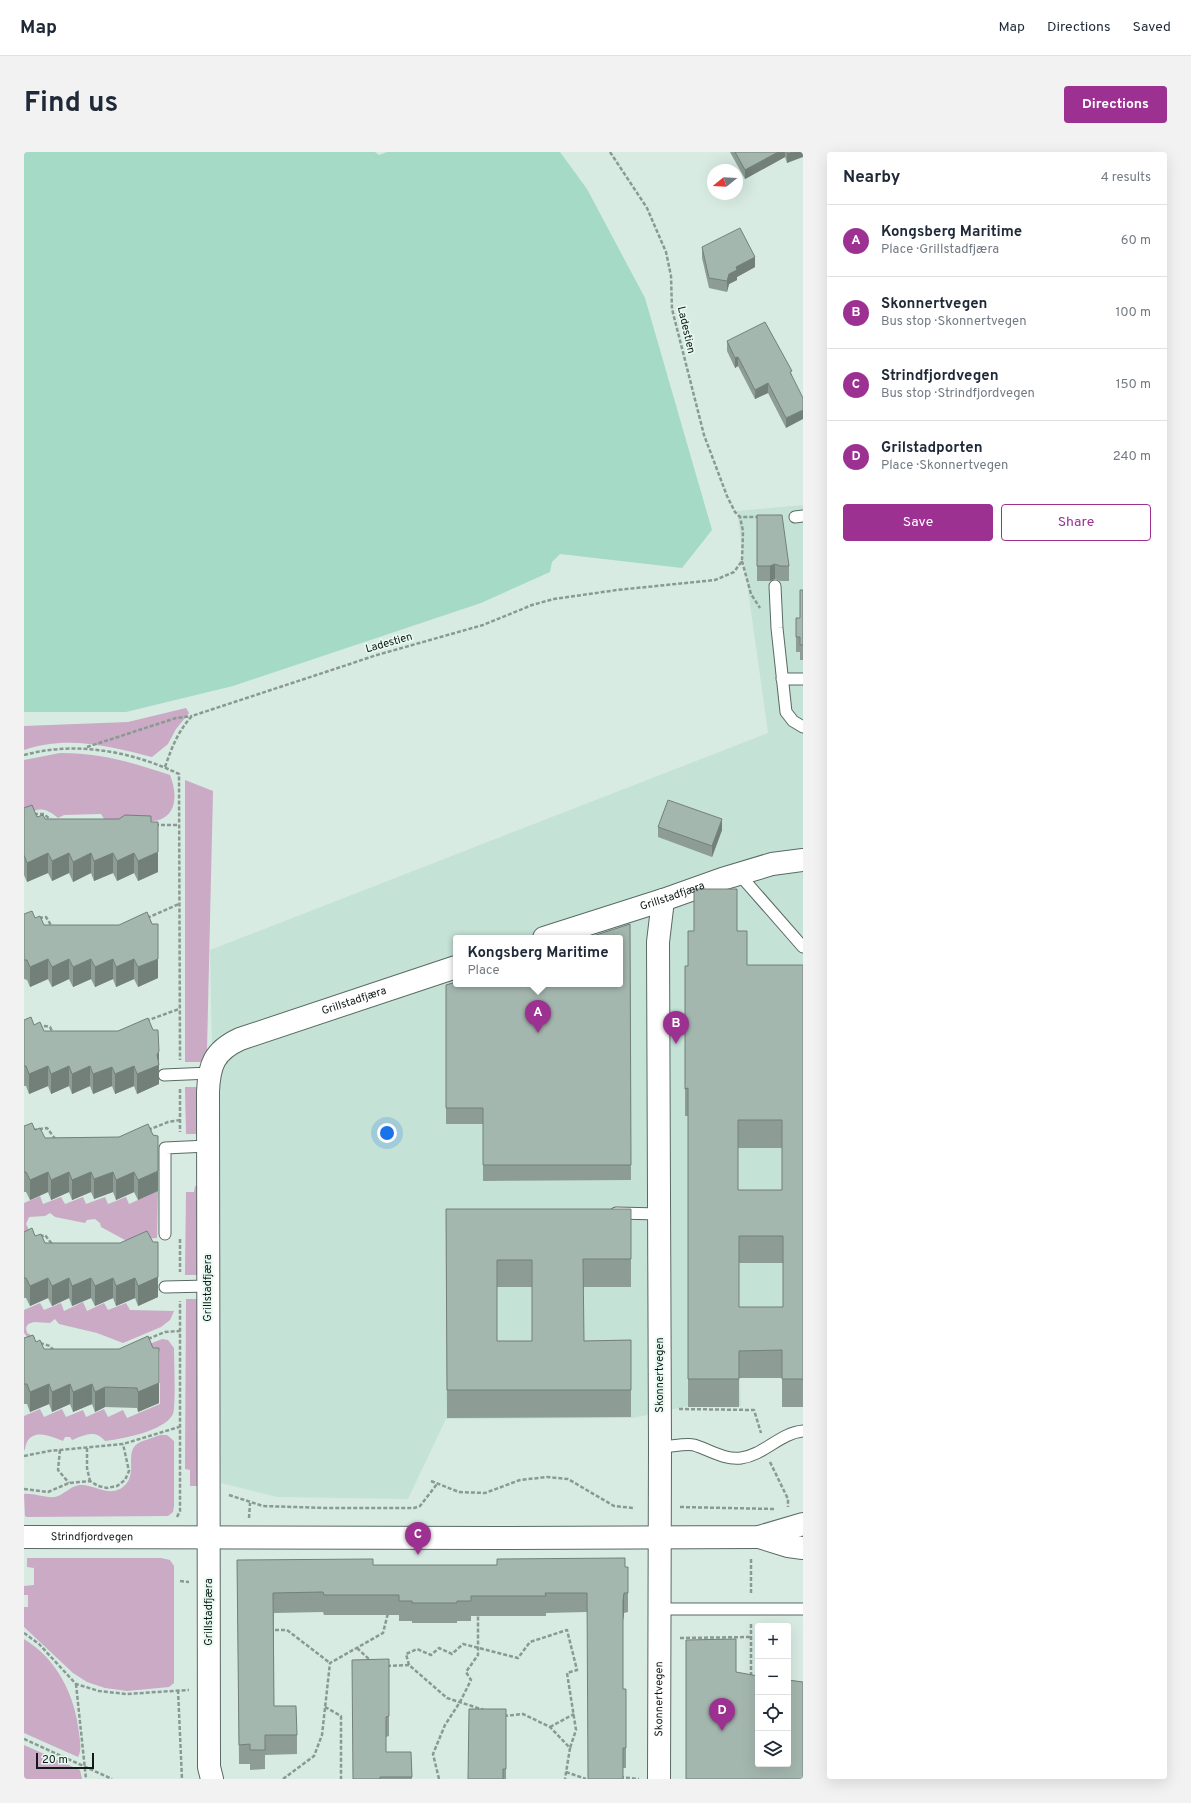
<!DOCTYPE html>
<html lang="en">
<head>
<meta charset="utf-8">
<style>
  :root { --surface:#fff; --page:#f2f2f3; --text:#1f2937; --muted:#747a83; --line:#e0e1e3; --accent:#9d3192 }
  body { margin:0; font-family:Overpass,sans-serif; background:var(--page); color:var(--text) }
  .controls { position:absolute; right:12px; bottom:12px; display:grid; overflow:hidden; border-radius:4px; box-shadow:0 4px 16px #0002 }
  .controls button { width:36px; height:36px; display:grid; place-items:center; padding:0; border:0; border-bottom:1px solid var(--line); background:var(--surface); color:var(--text); font:20px sans-serif }
  .compass { position:absolute; left:683px; top:12px; width:36px; height:36px; border-radius:50%; background:var(--surface); box-shadow:0 4px 16px #0002; rotate:252deg }
  .scale { position:absolute; left:12px; bottom:10px; width:58px; box-sizing:border-box; padding-left:4px; border:2px solid #121916; border-top:0; font-size:11px; line-height:14px; white-space:nowrap; color:#121916; -webkit-text-stroke:3px #e5f9f1; paint-order:stroke }
  .you { position:absolute; left:363px; top:981px; width:14px; height:14px; margin:-10px; border:3px solid #fff; border-radius:50%; background:#1a73e8; box-shadow:0 0 0 6px #1a73e833 }
  .badge { display:grid; place-items:center; width:26px; height:26px; border-radius:50%; background:var(--accent); color:#fff; font-size:13px; font-weight:700 }
  .pin { position:absolute; translate:-50% -33px; filter:drop-shadow(0 1px 2px #0008) }
  .pin::after { content:''; position:absolute; top:21px; width:14px; height:12px; background:inherit; clip-path:polygon(0 0,100% 0,50% 100%) }
  .popup { position:absolute; left:429px; top:783px; width:170px; height:52px; box-sizing:border-box; display:grid; place-content:center; border-radius:4px; background:var(--surface); filter:drop-shadow(0 1px 3px #0005); font-size:13px; white-space:nowrap; color:var(--muted) }
  .popup b { font-size:15px; color:var(--text) }
  .popup::after { content:''; position:absolute; left:50%; top:100%; margin-left:-8px; border:8px solid transparent; border-top-color:var(--surface) }
  .list { margin:0; padding:0; list-style:none }
  h2 { display:flex; justify-content:space-between; align-items:center; height:52px; margin:0; padding:0 16px; font-size:17px }
  h2 small { font-size:13px; font-weight:400; color:var(--muted) }
  .list li { display:grid; grid-template-columns:26px 1fr auto; gap:12px; align-items:center; box-sizing:border-box; height:72px; padding:0 16px; border-top:1px solid var(--line) }
  .list b { display:block; font-size:15px; white-space:nowrap }
  .list p { margin:0; font-size:13px; white-space:nowrap; color:var(--muted) }
  .list em { font-size:13px; font-style:normal; color:var(--muted) }
  .actions { display:flex; gap:8px; padding:12px 16px }
  .actions a { flex:1; padding:9px 0; border:1px solid var(--accent); border-radius:4px; text-align:center; font-size:14px; color:var(--accent) }
  .actions .main { background:var(--accent); color:#fff }
  .icon { flex:none; width:22px; height:22px; fill:none; stroke:currentColor; stroke-width:2; stroke-linecap:round; stroke-linejoin:round }
  .map { position:relative; flex:none; width:779px; height:1627px; overflow:hidden; border-radius:4px }
  header { display:flex; align-items:center; gap:24px; box-sizing:border-box; height:56px; padding:0 20px; background:var(--surface); border-bottom:1px solid var(--line) }
  header strong { font-size:19px }
  nav { display:flex; gap:22px; margin-inline-start:auto; font-size:14px }
  .intro { display:flex; align-items:center; justify-content:space-between; box-sizing:border-box; height:96px; padding:0 24px }
  h1 { margin:0; font-size:28px }
  .button { padding:10px 18px; border-radius:4px; background:var(--accent); color:#fff; font-size:14px; font-weight:700 }
  main { display:flex; gap:24px; padding:0 24px }
  aside { flex:1; background:var(--surface); border-radius:4px; box-shadow:0 4px 16px #0002 }
  .map>svg:first-child { display:block }
  .built { fill:#c5e2d7; fill-rule:evenodd }
  .green { fill:#caaac4 }
  .water { fill:#a4dac6 }
  .lines { fill:none; stroke-linecap:round; stroke-linejoin:round }
  .lane-casing { stroke:#596a63; stroke-width:13 }
  .street-casing { stroke:#596a63; stroke-width:24 }
  .path { stroke:#8a9993; stroke-width:2.5; stroke-dasharray:4 2; stroke-linecap:butt }
  .lane { stroke:#fff; stroke-width:11 }
  .street { stroke:#fff; stroke-width:22 }
  .wall { fill:#8d9d96; fill-rule:evenodd }
  .shaded-wall { fill:#73807a }
  .building { fill:#a4b7af; stroke:#73807a; fill-rule:evenodd }
  .labels { text-anchor:middle; dominant-baseline:central; stroke-width:3.5; stroke-linejoin:round; paint-order:stroke }
  .street-label { font-size:11px; fill:#121916; stroke:#e5f9f1 }
</style>
</head>
<body>
<header>
<strong>Map</strong>
<nav><a>Map</a><a>Directions</a><a>Saved</a></nav>
</header>
<div class="intro"><h1>Find us</h1><a class="button">Directions</a></div>
<main>
<div class="map">
<svg width="779" height="1627" viewBox="0 0 779 1627">
  <rect width="100%" height="100%" fill="#d7ebe3"/>
  <path class="built" d="M779 353V1252L761 1225H716L717 1254H665L609 1266 422 1267 384 1347 253 1345 197 1331 186 798 744 581 713 359ZM432 786H596V832H432Z"/>
  <g class="green">
    <path d="M162 556 165 561 152 577 144 592 128 605C86 594 42 583 0 598V574L104 570Z"/>
    <path d="M36 601C78 601 106 610 146 623 152 638 155 661 135 668 127 671 93 670 82 670L77 662 40 663 34 666C20 655 17 656 0 662V608Z"/>
    <path d="M161 628 189 639 183 898 177 910H161Z"/>
    <path d="M161 935H175V982H162Z"/>
    <path d="M171 1034H175V1123H161L162 1040H170Z"/>
    <path d="M134 1039 133 1086 101 1088 77 1075 76 1071 71 1067 63 1068 61 1071 31 1065 26 1061 21 1064 5 1065 2 1072 5 1078 0 1086V1051L16 1044 19 1052 37 1045 41 1052 59 1045 62 1052 81 1045 84 1052 102 1045 105 1052Z"/>
    <path d="M162 1147H175V1334H166V1318L161 1317Z"/>
    <path d="M59 1150 63 1159 80 1151 84 1158 102 1151 106 1158 150 1159 146 1168 137 1175 99 1191 73 1181 35 1172 31 1167 26 1171 10 1170 4 1172 2 1176 3 1181 11 1185V1188L5 1187 0 1181V1158L16 1151 20 1158 37 1151 40 1159Z"/>
    <path d="M138 1187 144 1188 150 1196C150 1207 152 1255 149 1262 141 1279 98 1287 81 1289 71 1277 61 1283 48 1288L46 1285H41L39 1289C29 1285 10 1276 3 1290 1 1293 2 1296 0 1299V1264L16 1257 20 1265 38 1257 42 1265 59 1258 62 1265 80 1257 84 1265 99 1258 103 1266 136 1252V1199L95 1216 96 1204Z"/>
    <path d="M136 1283H143L150 1289V1354L149 1360 144 1364 3 1365 1 1364 0 1342C10 1341 20 1346 31 1345 40 1343 46 1334 56 1333 71 1332 88 1348 102 1332 113 1320 101 1301 113 1292 119 1288 129 1286 136 1283Z"/>
    <path d="M3 1406H137L146 1408 150 1414V1531L145 1535 103 1539 81 1536 63 1530 49 1521 0 1475V1455H4V1443H0V1434L10 1433V1416L3 1415Z"/>
    <path d="M0 1487C33 1507 51 1543 55 1581 56 1589 58 1598 54 1605L0 1581Z"/>
    <path d="M0 1593 56 1618 58 1627H0Z"/>
  </g>
  <path class="water" d="M0 0H351L355 3 363 0H536L563 37 621 146 688 378 658 416 536 402 528 410 526 420 457 451 209 534 102 560H0Z"/>
  <g class="lines">
    <defs>
      <g id="lane">
        <path d="M771 365 779 364"/>
        <path d="M751 434 753 476 762 560 769 569 779 575"/>
        <path d="M758 527H779"/>
        <path d="M715 722 779 795"/>
        <path d="M140 923 186 921"/>
        <path d="M592 1061 636 1062"/>
        <path d="M141 1082V996L184 994"/>
        <path d="M141 1135 184 1134"/>
        <path d="M636 1295C646 1295 661 1291 670 1293 686 1298 700 1308 717 1306 740 1303 756 1281 779 1279"/>
        <path d="M635 1457H779"/>
      </g>
      <g id="street">
        <path id="s1" d="M520 786 639 748 698 727 748 712 779 708"/>
        <path id="s2" d="M0 1385 476 1386 735 1385 779 1372"/>
        <path d="M735 1385 764 1394 779 1396"/>
        <path id="s3" d="M188 1627 185 1615 184 940C185 913 190 899 216 887L432 815"/>
        <path id="s4" d="M635 1627 636 1295 634 790 639 748"/>
      </g>
    </defs>
    <use href="#lane" class="lane-casing"/>
    <use href="#street" class="street-casing"/>
    <g class="path">
      <path d="M586 0 623 56 642 100 647 124 648 157 680 283 703 344 711 360 716 365H735"/>
      <path d="M718 409 727 442 736 456"/>
      <path d="M63 595 152 566 168 564"/>
      <path d="M0 603C52 589 107 599 155 622L156 908"/>
      <path d="M141 615C148 595 154 579 168 564L353 503 459 473 508 453 530 447 593 438 691 428 710 420 718 409 719 379 716 365"/>
      <path d="M10 662H20L28 669"/>
      <path d="M131 673H155"/>
      <path d="M15 766 22 765 28 775"/>
      <path d="M123 766 155 752"/>
      <path d="M122 869 155 857"/>
      <path d="M14 875 21 874 26 875 29 881"/>
      <path d="M156 937V980"/>
      <path d="M9 978 23 976 32 988"/>
      <path d="M124 978 144 970 156 968"/>
      <path d="M16 1085 21 1083 28 1092"/>
      <path d="M156 1087V1120"/>
      <path d="M124 1187 141 1180 156 1179"/>
      <path d="M16 1191 26 1194 30 1199"/>
      <path d="M655 1257 730 1258 737 1281"/>
      <path d="M63 1296V1316L66 1329"/>
      <path d="M36 1298 34 1318 45 1331"/>
      <path d="M0 1304 25 1299 99 1292 155 1275"/>
      <path d="M746 1310 764 1347V1355"/>
      <path d="M407 1329 435 1340 461 1341 496 1328 523 1325 544 1327 590 1354 609 1356"/>
      <path d="M0 1337 24 1340 45 1331 66 1329 74 1334 83 1336 93 1334 101 1328 105 1319 99 1292"/>
      <path d="M205 1343 239 1354 303 1356H390L396 1354 413 1332"/>
      <path d="M656 1355 751 1357"/>
      <path d="M153 1365 156 1359V1149"/>
      <path d="M225 1366 226 1351"/>
      <path d="M727 1407V1443"/>
      <path d="M156 1429 165 1430"/>
      <path d="M727 1472V1525"/>
      <path d="M251 1478H263L306 1511"/>
      <path d="M0 1481 15 1492 52 1532 75 1539 102 1542 165 1538"/>
      <path d="M656 1486 727 1485"/>
      <path d="M333 1496 347 1509"/>
      <path d="M385 1513 382 1502 393 1497 407 1503 415 1496 428 1502 439 1492 494 1506 506 1490 543 1478 553 1518 543 1521 552 1578 546 1596"/>
      <path d="M363 1514 385 1513 423 1546 460 1558"/>
      <path d="M52 1532 62 1627"/>
      <path d="M154 1538 158 1627"/>
      <path d="M301 1555 317 1564V1627"/>
      <path d="M480 1564 499 1562 526 1575 546 1596 541 1627"/>
      <path d="M526 1575 550 1562"/>
      <path d="M0 1587 88 1627"/>
      <path d="M542 1620 562 1627"/>
      <path d="M596 1625 615 1627"/>
      <path d="M259 1627 290 1604 298 1583 306 1511 359 1481 364 1461"/>
      <path d="M415 1627 409 1602 421 1573 436 1550 447 1528 442 1520 454 1503V1462"/>
    </g>
    <use href="#lane" class="lane"/>
    <use href="#street" class="street"/>
  </g>
  <g class="wall">
    <path d="M706 0H779L763 11 761 5 721 27Z"/>
    <path d="M678 95 731 115 713 125V128L705 132 703 140 685 136 678 106Z"/>
    <path d="M703 189 768 222 762 276 744 241 731 247 714 214 711 216 703 199Z"/>
    <path d="M733 363 765 414V429H756L751 427 746 429H733Z"/>
    <path d="M779 438V508H776V500H772V466H776Z"/>
    <path d="M0 656 13 665 21 667 127 670 134 720 114 729 110 721 93 729 89 721 70 729 67 721 49 730 45 721 28 729 24 721 3 730 0 723Z"/>
    <path d="M634 675 698 678 688 705 634 685Z"/>
    <path d="M0 762 11 766 20 773H95L134 826 114 835 110 827 92 835 89 827 71 835 67 827 49 835 45 827 28 835 24 827 6 835 3 828 0 827Z"/>
    <path d="M606 772 607 1028 459 1029V972H422V833Z"/>
    <path d="M713 779 723 813H779V1255H758V1226H715V1255H664V964H661V842L664 814ZM714 996H758V1038H714ZM715 1111H759V1155H715Z"/>
    <path d="M0 868 10 873 20 879H94L135 932 113 942 110 934 91 942 88 934 69 942 66 934 48 942 45 934 27 942 24 934 5 942 2 934H0Z"/>
    <path d="M0 974 21 986 95 985 134 1039 114 1048 110 1040 92 1048 89 1040 70 1047 67 1040 48 1048 45 1040 27 1048 24 1040 6 1048 2 1040H0Z"/>
    <path d="M422 1057H607V1135H559L560 1189 607 1188V1265L423 1266ZM473 1135H508V1189H473Z"/>
    <path d="M0 1080 11 1084 21 1091H96L134 1145 114 1154 111 1146 92 1154 89 1146 71 1154 67 1146 48 1154 45 1146 28 1154 24 1146 6 1154 2 1146H0Z"/>
    <path d="M0 1186 12 1190 20 1197H95L135 1251 114 1260 113 1256 81 1255 71 1260 68 1252 49 1260 46 1252 28 1260 25 1252 6 1260 3 1252H0Z"/>
    <path d="M213 1408 349 1413 604 1415V1460L600 1461 599 1468V1537H602V1616H599L563 1460 522 1461V1464H447V1469H433V1471H388V1469H375V1463H300L299 1460 250 1461V1554L273 1583V1602L241 1603V1617L226 1618V1612H215Z"/>
    <path d="M365 1507V1584L362 1585V1600H387L388 1627H329Z"/>
    <path d="M482 1557V1627H444Z"/>
  </g>
  <g class="shaded-wall">
    <path d="M754 0H761V5L721 27V18Z"/>
    <path d="M769 0H779V5L763 11V2Z"/>
    <path d="M731 105V115L713 125V128L705 132 703 140V129L705 122 712 115Z"/>
    <path d="M714 205V214L711 216V206Z"/>
    <path d="M744 231V241L731 247V238Z"/>
    <path d="M779 258V267L762 276V266Z"/>
    <path d="M751 412V427L746 429V414Z"/>
    <path d="M698 667V678L688 705V694Z"/>
    <path d="M134 700V720L114 729V709Z"/>
    <path d="M24 701V721L3 730V711Z"/>
    <path d="M45 701V721L28 729V709Z"/>
    <path d="M67 701V721L49 730V710Z"/>
    <path d="M89 701V721L70 729V709Z"/>
    <path d="M110 701V721L93 729V709Z"/>
    <path d="M24 807V827L6 835V815Z"/>
    <path d="M45 807V827L28 835V815Z"/>
    <path d="M67 807V827L49 835V815Z"/>
    <path d="M89 807V827L71 835V815Z"/>
    <path d="M110 807V827L92 835V815Z"/>
    <path d="M134 807V826L114 835V815Z"/>
    <path d="M135 899V932L113 942V922L133 903Z"/>
    <path d="M24 914V934L5 942V922Z"/>
    <path d="M45 914V934L27 942V922Z"/>
    <path d="M66 914V934L48 942V922Z"/>
    <path d="M110 914V934L91 942V922Z"/>
    <path d="M88 915V934L69 942V922Z"/>
    <path d="M134 1019V1039L114 1048V1028Z"/>
    <path d="M24 1020V1040L6 1048V1028Z"/>
    <path d="M45 1020V1040L27 1048V1028Z"/>
    <path d="M67 1020V1040L48 1048V1028Z"/>
    <path d="M89 1020V1040L70 1047V1027Z"/>
    <path d="M110 1020V1040L92 1048V1028Z"/>
    <path d="M134 1110V1145L114 1154V1134Z"/>
    <path d="M24 1126V1146L6 1154V1134Z"/>
    <path d="M45 1126V1146L28 1154V1134Z"/>
    <path d="M67 1126V1146L48 1154V1134Z"/>
    <path d="M89 1126V1146L71 1154V1134Z"/>
    <path d="M111 1126V1146L92 1154V1134Z"/>
    <path d="M135 1196V1251L114 1260V1240Z"/>
    <path d="M25 1232V1252L6 1260V1240Z"/>
    <path d="M46 1232V1252L28 1260V1240Z"/>
    <path d="M68 1232V1252L49 1260V1240Z"/>
    <path d="M81 1235V1255L71 1260V1240Z"/>
    <path d="M600 1441V1461L599 1469V1449Z"/>
  </g>
  <g class="building">
    <path d="M711 0H754L721 18Z"/>
    <path d="M763 0H769L763 2Z"/>
    <path d="M716 76 731 105 712 115 713 118 705 122 703 129 685 126 678 95Z"/>
    <path d="M741 170 768 219 766 220 779 246V258L762 266 744 231 731 238 714 205 711 206 703 189Z"/>
    <path d="M733 363H758L765 414H756L751 412 746 414H733Z"/>
    <path d="M776 438H779V493H776V485H772V466H776Z"/>
    <path d="M644 648 698 667 688 694 634 675Z"/>
    <path d="M8 653 13 665 19 663 21 667H95L101 663 127 664V670H134V700L114 709 110 701 93 709 89 701 70 709 67 701 49 710 45 701 28 709 24 701 3 711 0 703V656Z"/>
    <path d="M670 737H713V779H723V813H779V1227H758V1198L715 1199V1227H664V936L661 937V814H664V779H670ZM714 968H758V1038H714ZM715 1084H759V1155H715Z"/>
    <path d="M8 759 11 766 16 764 20 773H95L123 760 128 772H134V807L114 815 110 807 92 815 89 807 71 815 67 807 49 815 45 807 28 815 24 807 6 815 3 808H0V762Z"/>
    <path d="M606 772 607 1013H459V956H422V833L432 830V832H596V786H563Z"/>
    <path d="M7 865 10 873 16 870 20 879H94L124 866 129 878H134L135 899 133 903 135 913 113 922 110 914 91 922 88 915 69 922 66 914 48 922 45 914 27 922 24 914 5 922 2 914H0V868Z"/>
    <path d="M8 971 11 978 16 976 21 986 95 985 124 972 129 983 134 984V1019L114 1028 110 1020 92 1028 89 1020 70 1027 67 1020 48 1028 45 1020 27 1028 24 1020 6 1028 2 1020H0V974Z"/>
    <path d="M422 1057H607V1107H559L560 1189 607 1188V1238H423ZM473 1108H508V1189H473Z"/>
    <path d="M8 1076 11 1084 17 1082 21 1091H96L123 1079 129 1090H134V1125L114 1134 111 1126 92 1134 89 1126 71 1134 67 1126 48 1134 45 1126 28 1134 24 1126 6 1134 2 1126H0V1080Z"/>
    <path d="M9 1183 12 1190 16 1188 20 1197H95L124 1184 129 1196H135V1231L114 1240 113 1236 81 1235 71 1240 68 1232 49 1240 46 1232 28 1240 25 1232 6 1240 3 1232H0V1186Z"/>
    <path d="M601 1406V1415H604V1441H600L599 1449V1537H602V1596H599V1627H564L563 1441H521L522 1444H447V1449H433V1451H388V1449H375V1443H300L299 1440 249 1441 250 1554H272L273 1583H241V1598H226V1592L215 1593 213 1408 349 1407V1413H473V1407Z"/>
    <path d="M712 1487V1520L734 1524V1612H764V1528L779 1530V1627H662V1488Z"/>
    <path d="M365 1507V1564L362 1565V1600H387L388 1625H356V1627H329L328 1508Z"/>
    <path d="M445 1557H482V1617H479V1627H444Z"/>
  </g>
  <g class="labels">
    <g class="street-label">
      <text transform="translate(662 178) rotate(77)">Ladestien</text>
      <text transform="translate(365 491) rotate(-16)">Ladestien</text>
      <text stroke="none"><textPath href="#s1" startOffset="135">Grillstadfjæra</textPath></text>
      <text stroke="none"><textPath href="#s3" startOffset="874">Grillstadfjæra</textPath></text>
      <text transform="translate(184 1136) rotate(-90)">Grillstadfjæra</text>
      <text transform="translate(636 1223) rotate(-90)">Skonnertvegen</text>
      <text stroke="none"><textPath href="#s2" startOffset="68">Strindfjordvegen</textPath></text>
      <text transform="translate(185 1460) rotate(-90)">Grillstadfjæra</text>
      <text stroke="none"><textPath href="#s4" startOffset="80">Skonnertvegen</textPath></text>
    </g>
  </g>
</svg>
<div class="controls">
<button>+</button>
<button>−</button>
<button><svg class="icon" aria-label="locate" viewBox="0 0 24 24"><circle cx="12" cy="12" r="6"/><path d="M12 2v4M12 18v4M2 12h4M18 12h4"/></svg></button>
<button><svg class="icon" aria-label="layers" viewBox="0 0 24 24"><path d="M12 4l9 5-9 5-9-5zM3 14l9 5 9-5"/></svg></button>
</div>
<svg class="compass" viewBox="-18 -18 36 36"><path d="M0-13l5 13h-10z" fill="#e53935"/><path d="M0 13l5-13h-10z" fill="#747a83"/></svg>
<div class="scale">20 m</div>
<div class="you"></div>
<div class="pin badge" style="left:514px;top:881px">A</div>
<div class="popup"><b>Kongsberg Maritime</b>Place</div>
<div class="pin badge" style="left:652px;top:892px">B</div>
<div class="pin badge" style="left:394px;top:1403px">C</div>
<div class="pin badge" style="left:698px;top:1579px">D</div>
</div>
<aside>
<h2>Nearby<small>4 results</small></h2>
<ul class="list">
<li><span class="badge">A</span><div><b>Kongsberg Maritime</b><p>Place · Grillstadfjæra</p></div><em>60 m</em></li>
<li><span class="badge">B</span><div><b>Skonnertvegen</b><p>Bus stop · Skonnertvegen</p></div><em>100 m</em></li>
<li><span class="badge">C</span><div><b>Strindfjordvegen</b><p>Bus stop · Strindfjordvegen</p></div><em>150 m</em></li>
<li><span class="badge">D</span><div><b>Grilstadporten</b><p>Place · Skonnertvegen</p></div><em>240 m</em></li>
</ul>
<div class="actions"><a class="main">Save</a><a>Share</a></div>
</aside>
</main>
</body>
</html>
